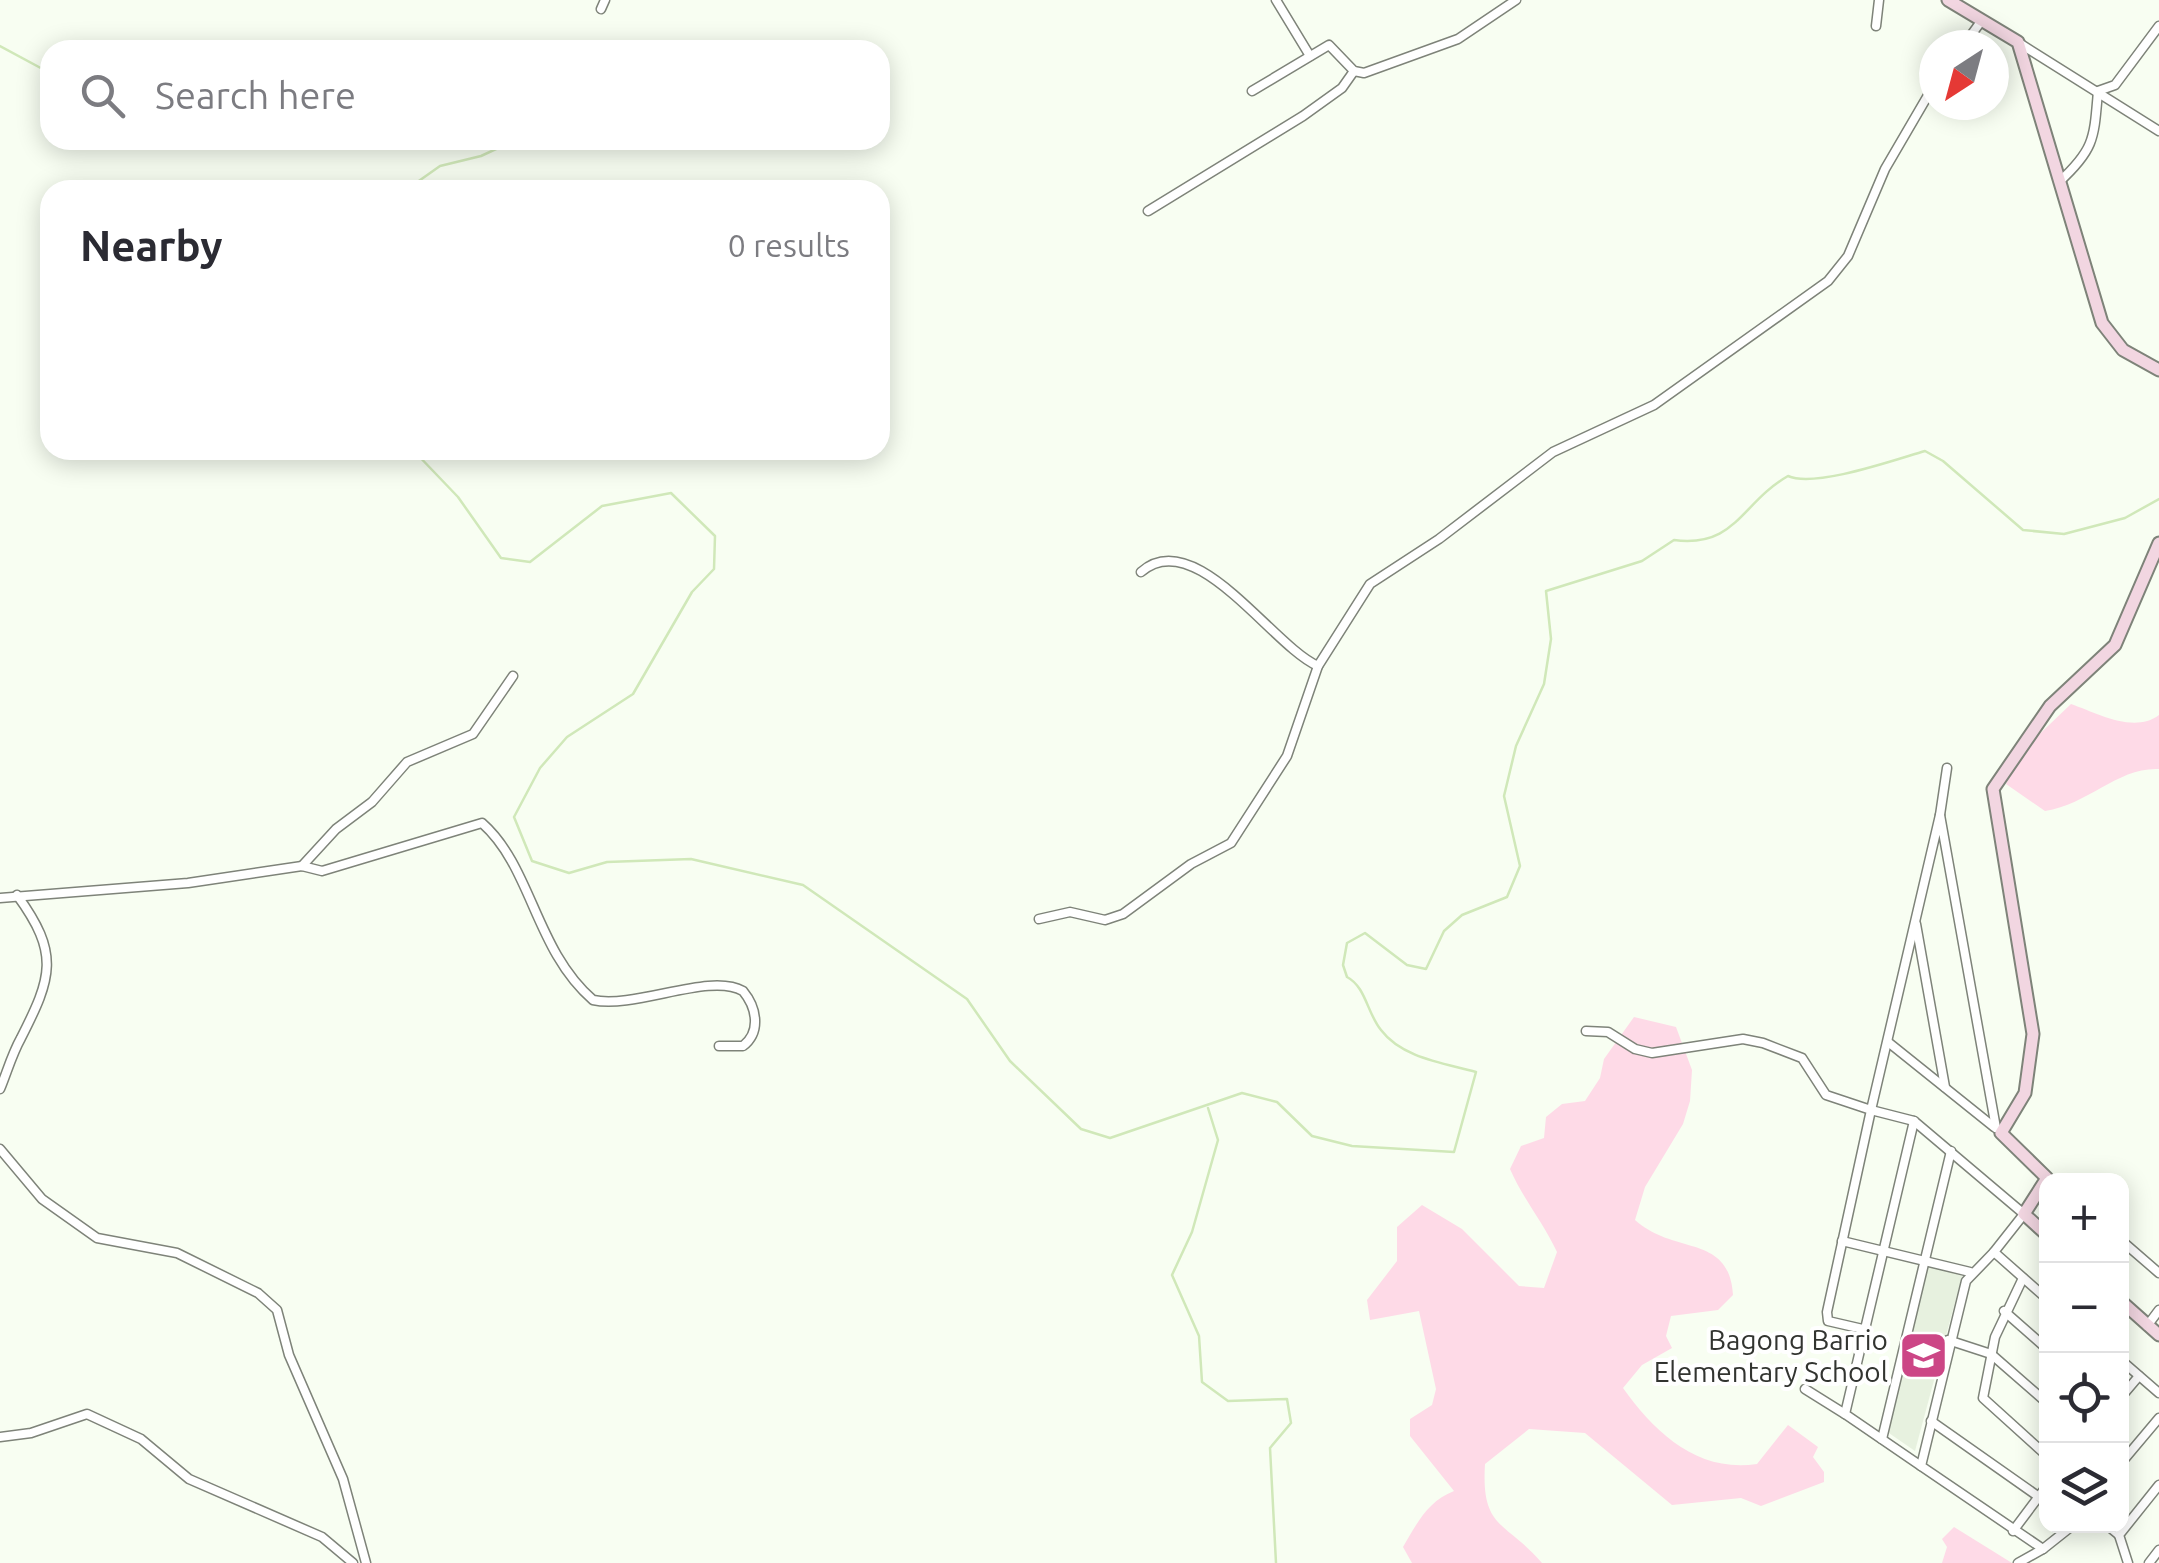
<!DOCTYPE html>
<html lang="en">
<head>
<meta charset="utf-8">
<style>
  :root { --surface:#fff; --page:#f2f2f3; --text:#2b2b33; --muted:#7c7c81; --line:#e1e1e2 }
  body { margin:0; font-family:Ubuntu,sans-serif; background:var(--page); color:var(--text) }
  .controls { position:absolute; right:30px; bottom:30px; display:grid; overflow:hidden; border-radius:20px; box-shadow:0 5px 25px #0003 }
  .controls button { width:90px; height:90px; display:grid; place-items:center; padding:0; border:0; border-bottom:2px solid var(--line); background:var(--surface); color:var(--text); font:50px sans-serif }
  .compass { position:absolute; left:1919px; top:30px; width:90px; height:90px; border-radius:50%; background:var(--surface); box-shadow:0 5px 25px #0003; rotate:216deg }
  .list { margin:0; padding:0; list-style:none }
  h2 { display:flex; justify-content:space-between; align-items:center; height:130px; margin:0; padding:0 40px; font-size:42px }
  h2 small { font-size:32px; font-weight:400; color:var(--muted) }
  .icon { flex:none; width:55px; height:55px; fill:none; stroke:currentColor; stroke-width:2; stroke-linecap:round; stroke-linejoin:round }
  .map { position:relative; flex:none; width:2159px; height:1563px; overflow:hidden }
  .search { position:absolute; background:var(--surface); box-shadow:0 5px 25px #0003; left:40px; top:40px; width:850px; height:110px; display:flex; align-items:center; gap:25px; box-sizing:border-box; padding:0 35px; border-radius:30px; color:var(--muted); font-size:38px }
  .panel { position:absolute; background:var(--surface); box-shadow:0 5px 25px #0003; left:40px; top:180px; width:850px; height:280px; border-radius:30px }
  .map>svg:first-child { display:block }
  .built { fill:#e7f1df }
  .green { fill:#fedae7 }
  .lines { fill:none; stroke-linecap:round; stroke-linejoin:round }
  .stream { stroke:#d0e8b9; stroke-width:2.5 }
  .street-casing { stroke:#7e8379; stroke-width:11 }
  .secondary-casing { stroke:#7e8379; stroke-width:15 }
  .street { stroke:#fff; stroke-width:8 }
  .secondary { stroke:#f2d6e1; stroke-width:11 }
  .labels { text-anchor:middle; dominant-baseline:central; stroke-width:8; stroke-linejoin:round; paint-order:stroke }
  .poi-label { font-size:28px; fill:#323430; stroke:#fff; text-anchor:end }
</style>
</head>
<body>
<div class="map">
<svg width="2159" height="1563" viewBox="0 0 2159 1563">
  <rect width="100%" height="100%" fill="#f8fef2"/>
  <path class="built" d="M1927 1263 1962 1276 1915 1451 1886 1431Z"/>
  <g class="green">
    <path d="M2071 704C2097 713 2134 734 2159 715V769C2118 767 2089 804 2045 811L2006 784 2024 749Z"/>
    <path d="M1634 1017 1676 1027 1692 1070 1690 1101 1683 1124 1645 1187 1635 1220C1675 1256 1729 1233 1733 1295L1718 1310 1671 1316 1666 1336 1672 1348 1642 1365 1623 1388C1655 1433 1698 1473 1757 1464L1788 1425 1818 1447 1813 1457 1824 1472V1482L1761 1506 1741 1498 1672 1505 1585 1433 1529 1429 1485 1464C1481 1530 1505 1520 1542 1563H1412L1403 1547C1417 1523 1428 1501 1454 1491L1410 1436V1419L1432 1405 1436 1389 1419 1311 1370 1320 1367 1300 1397 1261V1227L1422 1205 1462 1229 1519 1286 1544 1288 1557 1252C1543 1222 1523 1199 1510 1169L1521 1146 1544 1138 1546 1117 1562 1104 1585 1101 1600 1078 1604 1059Z"/>
    <path d="M1954 1527 2012 1563H1942L1947 1547 1942 1539Z"/>
  </g>
  <g class="lines">
    <g class="stream">
      <path d="M0 46 50 73"/>
      <path d="M406 190 440 166 481 156 516 140"/>
      <path d="M413 450 458 497 501 558 530 562 602 506 671 493 715 536 714 569 692 592 633 694 567 737 540 768 514 817 532 861 569 873 607 862 691 859 803 885 967 999 1010 1061 1081 1129 1110 1138 1242 1093 1277 1102 1312 1136 1352 1146 1454 1152 1476 1072C1444 1063 1402 1058 1381 1030 1367 1013 1366 987 1347 977L1343 965 1347 943 1365 933 1407 965 1426 969 1444 931 1462 915 1507 897 1520 866 1504 796 1516 746 1544 684 1551 639 1546 591 1642 561 1674 540C1736 548 1741 503 1788 476 1815 488 1894 460 1925 451L1943 461 2023 530 2064 534 2125 518 2159 499"/>
      <path d="M1208 1108 1218 1140 1192 1232 1172 1275 1199 1336 1202 1382 1228 1401 1287 1399 1291 1423 1270 1448 1276 1563"/>
    </g>
    <defs>
      <g id="street">
        <path d="M1276 0 1310 56"/>
        <path d="M601 9 605 0"/>
        <path d="M1876 26 1879 0"/>
        <path d="M2019 43 2159 131"/>
        <path d="M1964 45 1982 20"/>
        <path d="M1252 91 1329 45 1354 71 1364 73 1458 39 1516 0"/>
        <path d="M2059 182C2095 149 2094 138 2098 91L2115 85 2159 26"/>
        <path d="M1148 211 1303 116 1342 88 1354 71"/>
        <path d="M1141 572C1195 524 1273 647 1318 666"/>
        <path d="M1940 815 1947 768"/>
        <path d="M302 866 336 829 372 802 407 762 473 734 513 676"/>
        <path d="M0 898 188 883 302 866 322 871 482 823C532 867 535 950 593 1000 636 1009 710 972 743 991 757 1008 761 1032 743 1046H719"/>
        <path d="M1039 919 1070 912 1105 920 1123 914 1191 864 1231 843 1287 756 1318 666 1370 584 1439 539 1553 452 1654 405 1828 281 1848 256 1885 169 1934 85"/>
        <path d="M1916 924 1945 1087"/>
        <path d="M1586 1031 1608 1032 1635 1049 1652 1053 1743 1039 1763 1043 1802 1058 1826 1095 1871 1110 1827 1312 1828 1321 1867 1330"/>
        <path d="M1888 1042 1994 1127"/>
        <path d="M0 1089C7 1072 12 1054 21 1038 52 977 60 954 17 895"/>
        <path d="M1914 1121 1845 1414 1921 1466"/>
        <path d="M1996 1128 1940 815 1871 1110 1914 1121 2024 1214 1994 1252 2046 1298"/>
        <path d="M0 1149 42 1199 97 1238 177 1253 258 1293 277 1310 289 1355 343 1479 366 1563"/>
        <path d="M1842 1241 1970 1272"/>
        <path d="M2122 1241 2159 1273"/>
        <path d="M1994 1252 1966 1281 1921 1466 2043 1549 2072 1526"/>
        <path d="M2023 1278 1995 1337 1983 1398 2046 1455"/>
        <path d="M2004 1311 2046 1348"/>
        <path d="M2147 1326 2159 1310"/>
        <path d="M1948 1340 1991 1354 2046 1402"/>
        <path d="M2122 1361 2159 1393"/>
        <path d="M1805 1389 1845 1414"/>
        <path d="M2122 1396 2139 1376"/>
        <path d="M1931 1421 2039 1497"/>
        <path d="M0 1437 31 1433 87 1414 141 1439 189 1479 322 1537 353 1563"/>
        <path d="M1882 1439 1951 1151"/>
        <path d="M2122 1462 2159 1418"/>
        <path d="M2108 1526 2119 1535"/>
        <path d="M2013 1531 2046 1487"/>
        <path d="M2018 1563 2043 1549"/>
        <path d="M2128 1563 2119 1535 2159 1485"/>
        <path d="M2149 1563 2159 1550"/>
      </g>
      <g id="secondary">
        <path d="M1948 0 2018 42 2102 323 2123 350 2159 370"/>
        <path d="M2046 1234 2024 1214 2047 1178 2001 1133 2025 1093 2033 1034 1993 789 2050 706 2115 645 2159 543"/>
        <path d="M2122 1302 2159 1335"/>
      </g>
    </defs>
    <use href="#street" class="street-casing"/>
    <use href="#secondary" class="secondary-casing"/>
    <use href="#street" class="street"/>
    <use href="#secondary" class="secondary"/>
  </g>
  <defs>
    <symbol id="school-square" viewBox="-11 -11 22 22"><rect x="-9" y="-9" width="18" height="18" rx="4" fill="#cc4686" stroke="#fff"/><path d="M0-5L7-2L0 1L-7-2ZM-4 1L0 2.5L4 1V4Q0 6-4 4Z" fill="#fff"/></symbol>
  </defs>
  <g fill-rule="evenodd">
    <use href="#school-square" x="1896" y="1328" width="55" height="55"/>
  </g>
  <g class="labels">
    <g class="poi-label">
      <text x="1888" y="1339">Bagong Barrio<tspan x="1888" dy="32">Elementary School</tspan></text>
    </g>
  </g>
</svg>
<div class="controls">
<button>+</button>
<button>−</button>
<button><svg class="icon" aria-label="locate" viewBox="0 0 24 24"><circle cx="12" cy="12" r="6"/><path d="M12 2v4M12 18v4M2 12h4M18 12h4"/></svg></button>
<button><svg class="icon" aria-label="layers" viewBox="0 0 24 24"><path d="M12 4l9 5-9 5-9-5zM3 14l9 5 9-5"/></svg></button>
</div>
<svg class="compass" viewBox="-18 -18 36 36"><path d="M0-13l5 13h-10z" fill="#e53935"/><path d="M0 13l5-13h-10z" fill="#7c7c81"/></svg>
<div class="search"><svg class="icon" aria-label="search" viewBox="0 0 24 24"><circle cx="10" cy="10" r="6"/><path d="M15 15l6 6"/></svg>Search here</div>
<section class="panel">
<h2>Nearby<small>0 results</small></h2>
<ul class="list">
</ul>
</section>
</div>
</body>
</html>
